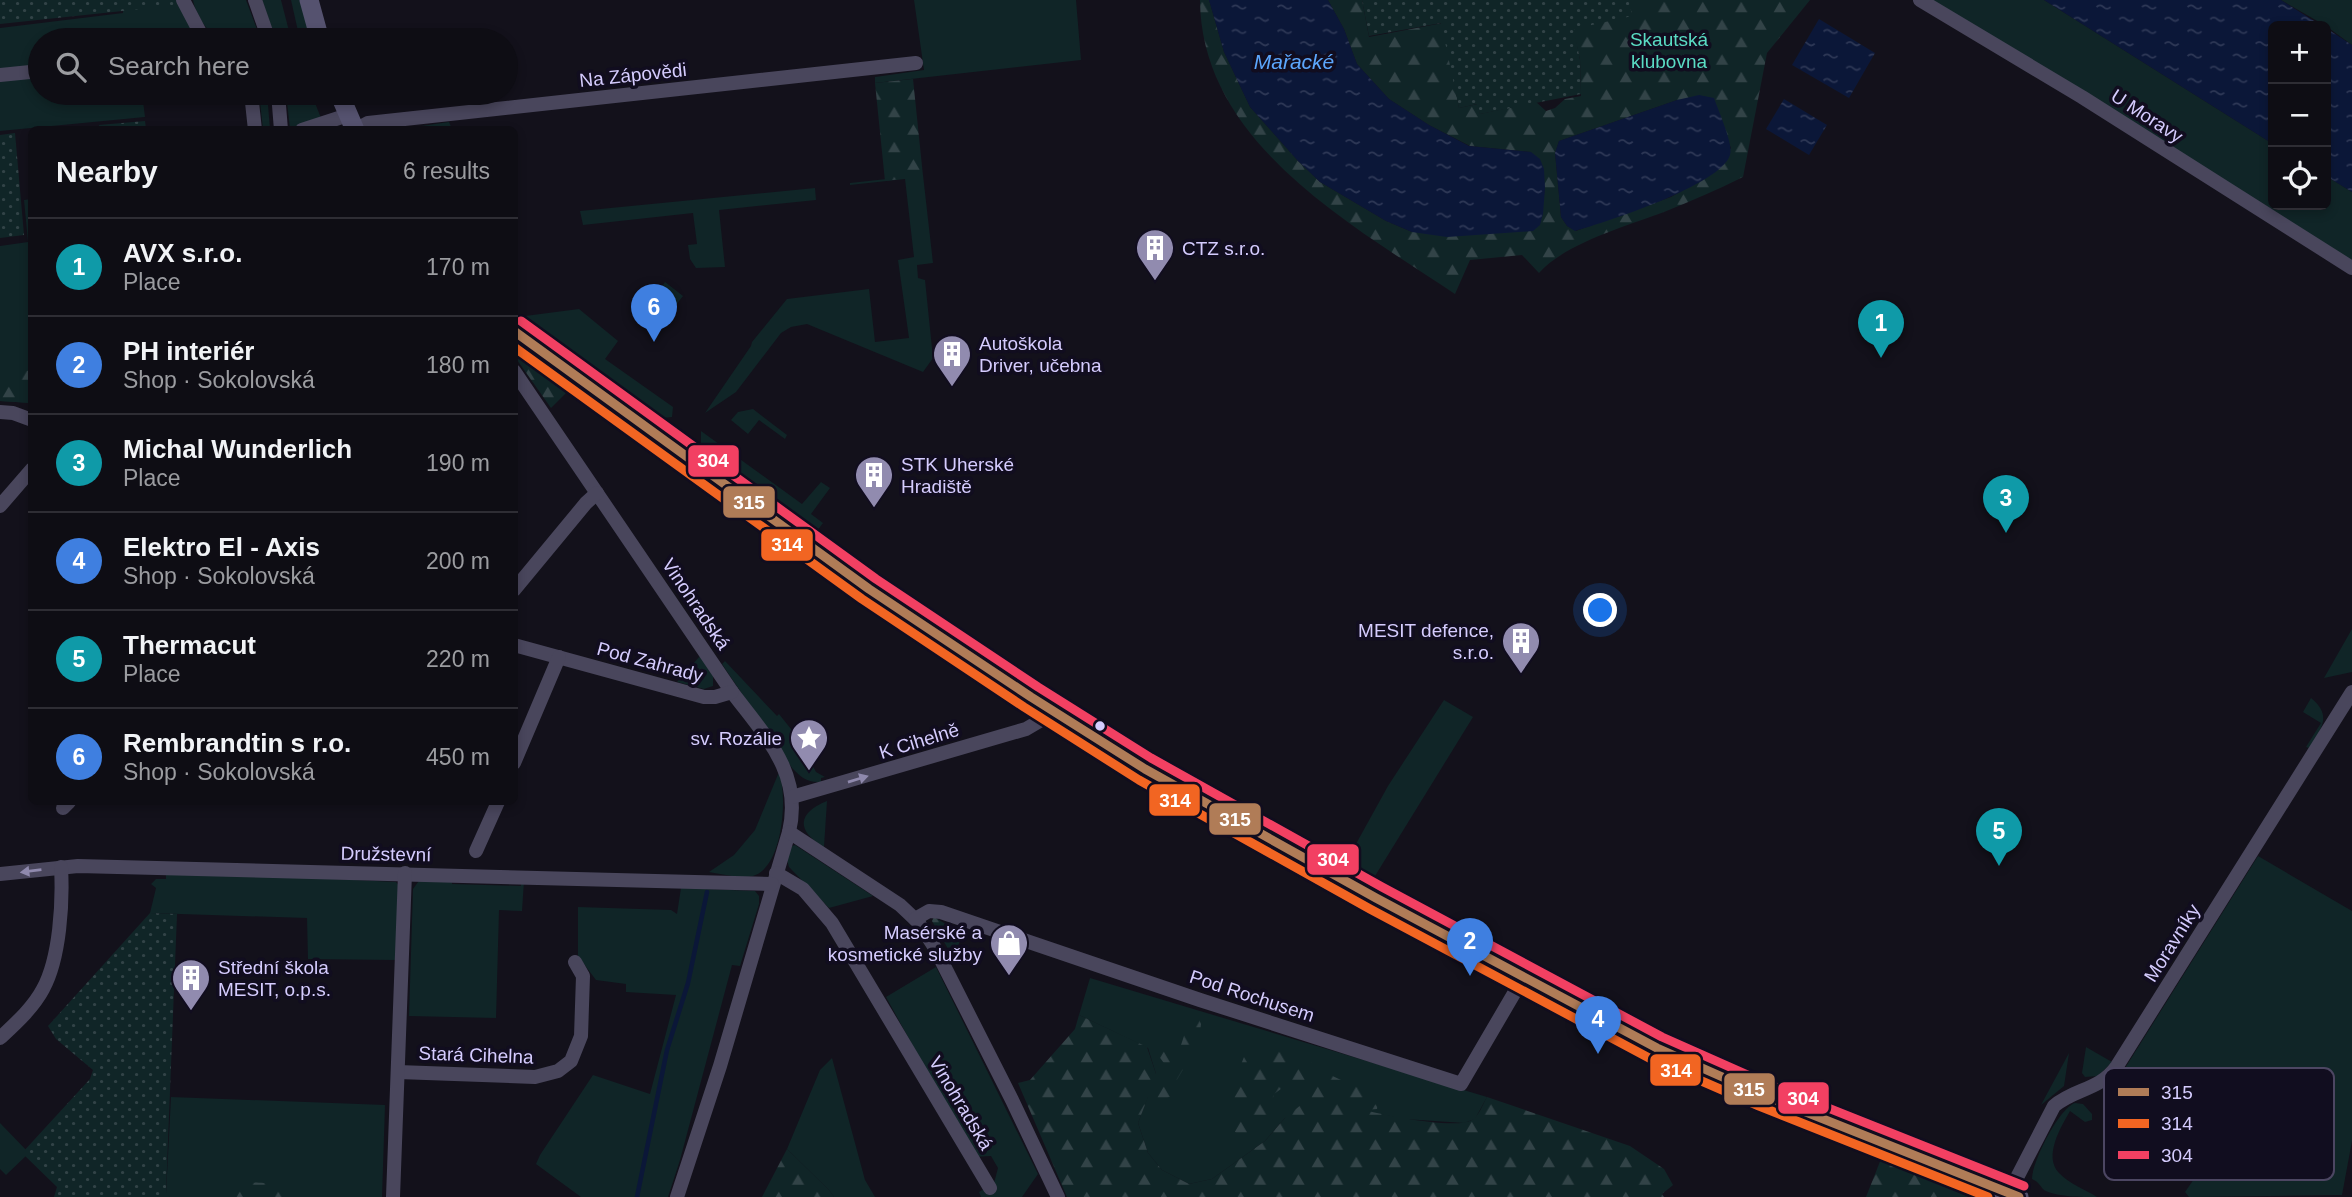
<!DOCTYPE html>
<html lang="en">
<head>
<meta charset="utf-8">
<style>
  :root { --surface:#0e0d14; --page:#17161d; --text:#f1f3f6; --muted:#9b9ca0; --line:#2e2d34; --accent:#d93025 }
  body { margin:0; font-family:Arial,sans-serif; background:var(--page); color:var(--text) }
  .controls { position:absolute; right:21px; top:21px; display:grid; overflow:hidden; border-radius:10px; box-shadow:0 4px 10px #0003 }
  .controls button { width:63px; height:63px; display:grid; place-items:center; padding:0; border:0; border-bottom:2px solid var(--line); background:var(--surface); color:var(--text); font:35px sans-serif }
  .you { position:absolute; left:1601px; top:611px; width:24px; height:24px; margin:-18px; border:5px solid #fff; border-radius:50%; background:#1a73e8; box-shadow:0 0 0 10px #1a73e833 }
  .badge { display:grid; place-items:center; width:46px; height:46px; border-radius:50%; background:var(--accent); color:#fff; font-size:23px; font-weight:700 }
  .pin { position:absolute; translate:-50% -58px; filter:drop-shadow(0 2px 4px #0008) }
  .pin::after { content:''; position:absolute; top:37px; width:24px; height:21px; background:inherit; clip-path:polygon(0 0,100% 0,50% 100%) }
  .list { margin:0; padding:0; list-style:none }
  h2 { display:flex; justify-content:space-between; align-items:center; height:91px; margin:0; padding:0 28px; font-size:30px }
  h2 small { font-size:23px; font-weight:400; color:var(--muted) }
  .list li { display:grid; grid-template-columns:46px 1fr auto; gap:21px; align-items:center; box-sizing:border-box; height:98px; padding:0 28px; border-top:2px solid var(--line) }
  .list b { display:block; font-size:26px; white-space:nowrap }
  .list p { margin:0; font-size:23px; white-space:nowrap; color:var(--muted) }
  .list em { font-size:23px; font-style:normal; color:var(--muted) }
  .icon { flex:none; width:38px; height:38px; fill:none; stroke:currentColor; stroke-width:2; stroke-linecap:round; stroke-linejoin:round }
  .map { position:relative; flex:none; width:2352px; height:1197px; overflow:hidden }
  .search { position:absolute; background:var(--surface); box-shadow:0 4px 10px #0003; left:28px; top:28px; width:490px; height:77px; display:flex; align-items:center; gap:18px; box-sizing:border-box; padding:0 24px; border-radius:38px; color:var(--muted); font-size:26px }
  .panel { position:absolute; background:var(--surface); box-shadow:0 4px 10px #0003; left:28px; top:126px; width:490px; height:679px; border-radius:10px }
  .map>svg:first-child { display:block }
  .green { fill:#102527 }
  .forest { fill:url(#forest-firs); fill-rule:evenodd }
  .park { fill:url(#park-dots) }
  .water { fill:url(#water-ripples) }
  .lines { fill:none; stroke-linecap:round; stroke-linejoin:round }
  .stream { stroke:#0b1738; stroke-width:4.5 }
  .minor { stroke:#49465c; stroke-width:14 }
  .secondary { stroke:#55526f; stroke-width:19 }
  .bus-1-casing { stroke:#110d1f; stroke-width:14 }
  .bus-2-casing { stroke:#110d1f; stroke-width:14 }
  .bus-3-casing { stroke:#110d1f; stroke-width:14 }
  .bus-1 { stroke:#b07c57; stroke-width:9 }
  .bus-2 { stroke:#f26522; stroke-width:9 }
  .bus-3 { stroke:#f24062; stroke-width:9 }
  .oneway { fill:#8f89ad }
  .bus-dot { fill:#d5ccfe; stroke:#110d1f; stroke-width:2.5 }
  .labels { text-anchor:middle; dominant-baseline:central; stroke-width:7; stroke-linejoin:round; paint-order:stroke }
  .park-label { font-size:19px; fill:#5adcc4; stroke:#110d1f }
  .street-label { font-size:19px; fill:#d5ccfe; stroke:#110d1f }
  .poi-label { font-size:19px; fill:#d5ccfe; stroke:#110d1f; text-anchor:start }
  .water-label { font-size:21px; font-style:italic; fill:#5ca6fc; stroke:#110d1f }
  .key { fill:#110d1f; stroke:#4c4662; stroke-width:2 }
  .key-label { font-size:19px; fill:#d5ccfe }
  .line-badge { stroke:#110d1f; stroke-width:2.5 }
  .badge-label { font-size:19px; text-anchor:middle; font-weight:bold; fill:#fff }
</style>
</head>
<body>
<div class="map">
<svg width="2352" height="1197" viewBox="0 0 2352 1197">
  <defs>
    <pattern id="forest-firs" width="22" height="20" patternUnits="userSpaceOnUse" patternTransform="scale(1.75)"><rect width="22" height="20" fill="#102527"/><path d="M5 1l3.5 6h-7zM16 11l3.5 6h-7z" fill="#324347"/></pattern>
    <pattern id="park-dots" width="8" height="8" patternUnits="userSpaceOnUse" patternTransform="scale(1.75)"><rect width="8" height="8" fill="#102527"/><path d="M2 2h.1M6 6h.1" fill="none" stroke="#324347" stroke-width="1.8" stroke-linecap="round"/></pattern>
    <pattern id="water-ripples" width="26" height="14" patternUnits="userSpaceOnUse" patternTransform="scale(1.75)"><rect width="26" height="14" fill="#0b1738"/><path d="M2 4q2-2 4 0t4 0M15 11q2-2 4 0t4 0" fill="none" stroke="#2e3856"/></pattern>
  </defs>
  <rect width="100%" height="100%" fill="#13111b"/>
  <g class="green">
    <path d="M132 0H176L194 33V37L164 40H40V67L0 72V28L123 13 122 1Z"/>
    <path d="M193 0H246L261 40H253L252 33C228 35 211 42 199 16 196 10 194 6 193 0Z"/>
    <path d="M262 0H281L289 31 287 40H276Z"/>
    <path d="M291 0H301L311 40H300Z"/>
    <path d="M914 0H1076L1081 60 875 83V77L924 70Z"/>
    <path d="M1927 0H2044L2273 144V205H2326V176L2352 192V263Z"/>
    <path d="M2281 0H2352V45L2326 26Z"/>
    <path d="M40 76V93H142L145 117 0 131V80Z"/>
    <path d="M259 93H267L270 129H263Z"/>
    <path d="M286 93H311L321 118 290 129Z"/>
    <path d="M449 122 452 129H395H401Z"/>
    <path d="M923 175 933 263 917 265 918 278 925 280 933 358 923 372 807 324 791 327 781 333 736 392 705 413 751 346 752 342 787 299 869 289 875 342 909 338 898 260 914 257 905 179 850 185V183Z"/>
    <path d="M815 188 816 200 719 210 725 267 696 268 690 259 688 245 697 244 693 213 583 225 580 211Z"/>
    <path d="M31 199V403L0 401V246L28 242 24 200Z"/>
    <path d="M665 282 683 296 673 309 655 296Z"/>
    <path d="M579 309 618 341 605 359 673 407 672 417 663 418 525 316Z"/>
    <path d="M753 409 787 435 785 439 759 420 748 434 731 420 738 412Z"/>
    <path d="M701 431 802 504 821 482 830 488 811 514 823 523 817 531 701 446Z"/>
    <path d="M2352 629V672L2324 678Z"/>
    <path d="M700 656 713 676V686L704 689 677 682Z"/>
    <path d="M725 661 777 716 779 714 799 739 816 772 825 777 821 778V782C807 783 801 777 792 768L722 664Z"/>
    <path d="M2311 698C2333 716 2321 729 2309 748L2306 747 2321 723 2303 712Z"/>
    <path d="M1444 700 1473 717 1375 876 1346 862 1388 786Z"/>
    <path d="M779 772C788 796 783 868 753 876 740 879 722 874 709 872L734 855 755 830Z"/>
    <path d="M827 801 824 847C796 831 797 813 827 801Z"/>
    <path d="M795 845 873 896 829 908 789 867 787 860 792 846Z"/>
    <path d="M2258 856 2352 911V1141L2342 1195 2189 1197 2185 1192 2194 1179 2166 1151 2157 1158 2121 1115 2108 1105 2107 1100 2110 1092Z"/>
    <path d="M166 871 396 882 400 887 396 960 308 959 307 918 150 913 156 888 151 884 156 879H166Z"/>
    <path d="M421 878 452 879V884L521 886V881H524L522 911 499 910 496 1018 409 1016 413 889Z"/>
    <path d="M681 888 755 891 759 896V904L740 966 732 965 680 1160 668 1197H581L536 1164 540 1155 593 1075 650 1094 676 995 626 992V984L596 980 578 956V907L671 910 677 914Z"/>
    <path d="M936 967 1038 1174 1022 1197H981L979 1192 994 1183 998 1168 991 1156 974 1157 886 997Z"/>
    <path d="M1090 978 1487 1097 1475 1119 1464 1123 1404 1119 1360 1110 1285 1118 1265 1141 1212 1179 1189 1184 1162 1170 1148 1153 1138 1123 1156 1074 1148 1048 1079 1015Z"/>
    <path d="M2086 1047 2112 1062 2098 1076 2085 1077 2082 1073Z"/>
    <path d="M2069 1053 2064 1086 2041 1105Z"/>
    <path d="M832 1058 865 1180 875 1197H834L829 1190 787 1149 820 1070Z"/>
    <path d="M171 1097 385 1105 382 1197H170L166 1194Z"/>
    <path d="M2075 1103 2083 1104 2092 1114V1120L2085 1122 2070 1111C2061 1127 2043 1156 2059 1173 2068 1183 2086 1190 2097 1197 2082 1197 2056 1197 2044 1190 2039 1185 2039 1182 2032 1179 2032 1162 2059 1108 2075 1103Z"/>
    <path d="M0 1123 29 1153 6 1175 0 1169Z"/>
  </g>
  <g class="forest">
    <path d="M1200 0H1209L1224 52 1250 107 1298 161 1320 182 1386 221 1412 232 1540 224 1545 188 1531 152 1470 146 1429 125 1389 99 1357 64 1344 29 1328 0H1362L1369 37 1443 23 1459 108 1478 104 1480 114 1536 102 1546 111 1555 108 1565 99 1581 96 1580 59 1573 29 1629 0H1810L1767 53 1743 177C1717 190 1691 201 1664 212 1629 225 1564 244 1539 273L1522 255 1470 260 1455 294C1352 225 1201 143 1200 0ZM1677 100 1725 133 1731 148 1710 175 1671 197 1576 231 1567 226 1561 217 1555 153 1559 141Z"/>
    <path d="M913 79 923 176 885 181 875 83Z"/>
    <path d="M519 350 526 351 572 387 551 408 515 357Z"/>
    <path d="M31 370V403L0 401V372L17 373Z"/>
    <path d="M934 917 962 934 954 959 932 921Z"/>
    <path d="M1079 1015 1147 1047 1156 1074 1165 1075 1169 1070 1158 1055 1152 1042 1155 1036 1161 1035 1171 1041 1174 1048H1180L1191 1015H1197L1201 1024 1200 1032 1192 1044 1188 1061 1175 1083 1174 1094C1164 1101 1158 1102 1148 1097L1138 1123 1148 1153 1162 1170 1189 1184 1212 1179 1265 1141 1285 1118 1302 1104 1317 1103 1301 1088 1285 1086 1274 1094C1269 1115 1265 1128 1245 1138L1235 1132 1230 1119V1100L1234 1082 1244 1057 1257 1045 1275 1046 1298 1052 1324 1072 1341 1080 1360 1081 1380 1093 1377 1109 1364 1110C1385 1115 1456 1130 1472 1120 1479 1116 1483 1104 1487 1097L1630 1146 1664 1169 1673 1185 1662 1194 1664 1197H1067L1018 1083 1030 1080 1075 1029Z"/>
    <path d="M787 1149 829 1190 834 1197H762Z"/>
    <path d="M1881 1159 1969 1197H1866Z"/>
    <path d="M247 1182C264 1184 277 1180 288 1197H213L221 1190Z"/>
  </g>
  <g class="park">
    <path d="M0 0H176L179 5 0 24Z"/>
    <path d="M1362 0H1629L1632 16 1574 29 1580 60 1581 94 1480 114 1477 104 1459 108 1441 23 1369 36Z"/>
    <path d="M145 121 146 129H100L99 125Z"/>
    <path d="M15 133 24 235 0 238V135Z"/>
    <path d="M150 913 177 914 166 1192 170 1197H54L57 1187 22 1153 90 1079 93 1070 56 1039 48 1026Z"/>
  </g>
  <g class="water">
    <path d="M1209 0H1328L1344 29 1357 64 1389 99 1429 125 1469 146 1531 152 1540 159 1544 169 1545 188 1543 214 1540 225 1533 231 1447 237 1412 232 1386 221 1320 182 1298 161 1250 107 1224 52Z"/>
    <path d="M2044 0H2281L2322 26H2273V144Z"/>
    <path d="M1819 19 1875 53 1849 98 1792 65Z"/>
    <path d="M2326 28 2352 45V192L2326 176Z"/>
    <path d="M1699 95 1714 98C1718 110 1734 145 1730 155 1721 185 1606 222 1575 231L1567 226 1561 217 1555 153 1559 141 1677 100Z"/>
    <path d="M1784 99 1827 125 1809 155 1766 129Z"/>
  </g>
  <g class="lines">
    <path class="stream" d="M637 1197 667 1050 688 983 707 892"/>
    <g class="minor">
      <path d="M183 0 204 40"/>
      <path d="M255 0 269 40"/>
      <path d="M1920 0 2082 97 2352 268"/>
      <path d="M0 75 40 71"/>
      <path d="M251 93 255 130"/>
      <path d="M278 93 281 130"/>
      <path d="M302 130 348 115"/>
      <path d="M355 130 368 123 916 63"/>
      <path d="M514 371 732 692C765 736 803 773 789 832L720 1066 677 1197"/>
      <path d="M0 412 13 413 32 420"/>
      <path d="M0 506 32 469"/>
      <path d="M514 590 586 503 597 493"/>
      <path d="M514 645 704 697H715L732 692"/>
      <path d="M514 763 559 657"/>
      <path d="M792 797 1026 729 1043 719 1051 710"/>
      <path d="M63 808 69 802"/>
      <path d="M789 832 900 905 918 922 935 948 1012 1100 1058 1197"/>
      <path d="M476 851 498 802"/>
      <path d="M776 873 803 889 832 923 990 1188"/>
      <path d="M0 874 78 866 772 884"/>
      <path d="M915 919 929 911 941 912 1200 1000 1461 1084 1523 978"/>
      <path d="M0 1038C15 1024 33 1008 43 989 60 958 63 902 61 867"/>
      <path d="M398 1072 535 1077 558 1071 571 1061 581 1036 583 976 575 962"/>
      <path d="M2009 1193 2054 1106C2075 1088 2099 1091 2117 1066L2352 692"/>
      <path d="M393 1197 405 873"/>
    </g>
    <g class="secondary">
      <path d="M309 0 320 40"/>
      <path d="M339 93 355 130"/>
      <path d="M514 331 869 589 1031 697 1145 769 1376 898 1657 1048 1763 1095 1958 1171 2019 1197"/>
    </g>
    <defs>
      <path id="bus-1" d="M514 331 869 589 1031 697 1145 769 1376 898 1657 1048 1763 1095 2019 1197"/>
      <path id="bus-2" d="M514 347 862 599 1024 707 1139 780 1370 909 1651 1059 1759 1106 1988 1197"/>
      <path id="bus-3" d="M521 321 876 579 1038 687 1151 758 1382 887 1662 1037 1768 1084 2024 1186"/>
    </defs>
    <use href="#bus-1" class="bus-1-casing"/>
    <use href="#bus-2" class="bus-2-casing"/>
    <use href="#bus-3" class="bus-3-casing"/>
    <use href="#bus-1" class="bus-1"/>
    <use href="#bus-2" class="bus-2"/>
    <use href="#bus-3" class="bus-3"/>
  </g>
  <defs><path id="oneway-solid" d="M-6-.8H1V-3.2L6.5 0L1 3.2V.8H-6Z" transform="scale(1.75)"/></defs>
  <g class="oneway">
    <use href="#oneway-solid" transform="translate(858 779) rotate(-17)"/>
    <use href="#oneway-solid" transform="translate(31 871) rotate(173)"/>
  </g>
  <defs>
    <symbol id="building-pin" viewBox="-11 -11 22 30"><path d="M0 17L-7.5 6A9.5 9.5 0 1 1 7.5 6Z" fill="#918baf" stroke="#110d1f"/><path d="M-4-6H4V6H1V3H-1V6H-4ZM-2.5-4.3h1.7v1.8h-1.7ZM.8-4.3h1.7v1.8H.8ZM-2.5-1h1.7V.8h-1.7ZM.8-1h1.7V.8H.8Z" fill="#fff"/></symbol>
    <symbol id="sight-pin" viewBox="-11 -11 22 30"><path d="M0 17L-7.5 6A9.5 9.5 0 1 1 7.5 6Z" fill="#918baf" stroke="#110d1f"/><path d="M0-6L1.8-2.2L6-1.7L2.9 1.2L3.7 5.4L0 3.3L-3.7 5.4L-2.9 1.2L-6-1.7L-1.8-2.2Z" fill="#fff"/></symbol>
    <symbol id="shop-pin" viewBox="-11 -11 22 30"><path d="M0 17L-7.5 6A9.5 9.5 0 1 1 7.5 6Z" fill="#918baf" stroke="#110d1f"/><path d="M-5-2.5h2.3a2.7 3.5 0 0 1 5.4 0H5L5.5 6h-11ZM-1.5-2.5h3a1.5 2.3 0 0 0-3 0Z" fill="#fff"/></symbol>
  </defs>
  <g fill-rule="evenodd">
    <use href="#building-pin" x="1133" y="226" width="44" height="60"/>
    <use href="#building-pin" x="930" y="332" width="44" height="60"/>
    <use href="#building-pin" x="852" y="453" width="44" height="60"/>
    <use href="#building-pin" x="1499" y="619" width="44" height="60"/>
    <use href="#sight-pin" x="787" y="716" width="44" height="60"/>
    <use href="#shop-pin" x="987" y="921" width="44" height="60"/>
    <use href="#building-pin" x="169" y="956" width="44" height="60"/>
  </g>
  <circle class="bus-dot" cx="1100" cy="726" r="6"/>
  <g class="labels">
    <g class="park-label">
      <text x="1669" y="39">Skautská<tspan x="1669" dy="22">klubovna</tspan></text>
    </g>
    <g class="street-label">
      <text transform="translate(633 75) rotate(-6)">Na Zápovědi</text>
      <text transform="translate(2147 116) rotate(33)">U Moravy</text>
      <text transform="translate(696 604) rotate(56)">Vinohradská</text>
      <text transform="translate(650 662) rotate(15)">Pod Zahrady</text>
      <text transform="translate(919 741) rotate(-17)">K Cihelně</text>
      <text transform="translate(386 854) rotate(1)">Družstevní</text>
      <text transform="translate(2172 943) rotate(-58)">Moravníky</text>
      <text transform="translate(1252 996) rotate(18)">Pod Rochusem</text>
      <text transform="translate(476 1055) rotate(2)">Stará Cihelna</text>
      <text transform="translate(961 1103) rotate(59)">Vinohradská</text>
    </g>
    <g class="poi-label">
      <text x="1182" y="248">CTZ s.r.o.</text>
      <text x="979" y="343">Autoškola<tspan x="979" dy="22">Driver, učebna</tspan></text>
      <text x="901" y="464">STK Uherské<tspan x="901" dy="22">Hradiště</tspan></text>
      <text x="1494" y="630" text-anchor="end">MESIT defence,<tspan x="1494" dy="22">s.r.o.</tspan></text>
      <text x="782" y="738" text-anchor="end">sv. Rozálie</text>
      <text x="982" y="932" text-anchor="end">Masérské a<tspan x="982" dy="22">kosmetické služby</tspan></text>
      <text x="218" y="967">Střední škola<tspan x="218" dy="22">MESIT, o.p.s.</tspan></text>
    </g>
    <g class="water-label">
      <text x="1294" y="61">Mařacké</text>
    </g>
  </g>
  <rect x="2104" y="1068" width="230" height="112" rx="10" class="key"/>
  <rect x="2118" y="1088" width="31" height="8" fill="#b07c57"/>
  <rect x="2118" y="1119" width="31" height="9" fill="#f26522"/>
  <rect x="2118" y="1151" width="31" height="8" fill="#f24062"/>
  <g class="key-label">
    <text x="2161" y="1099">315</text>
    <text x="2161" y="1130">314</text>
    <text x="2161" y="1162">304</text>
  </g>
  <g class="line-badge">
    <rect x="687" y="444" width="53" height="34" rx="7" fill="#f24062"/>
    <rect x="722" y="485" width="54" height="34" rx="7" fill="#b07c57"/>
    <rect x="760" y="528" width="54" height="34" rx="7" fill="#f26522"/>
    <rect x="1148" y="783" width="53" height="34" rx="7" fill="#f26522"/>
    <rect x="1208" y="802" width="54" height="34" rx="7" fill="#b07c57"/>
    <rect x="1306" y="843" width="54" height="33" rx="7" fill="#f24062"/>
    <rect x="1649" y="1053" width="53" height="34" rx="7" fill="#f26522"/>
    <rect x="1723" y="1072" width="53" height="34" rx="7" fill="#b07c57"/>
    <rect x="1777" y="1081" width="53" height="34" rx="7" fill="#f24062"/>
  </g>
  <g class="badge-label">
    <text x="713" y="467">304</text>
    <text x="749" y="509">315</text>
    <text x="787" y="551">314</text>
    <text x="1175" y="807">314</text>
    <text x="1235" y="826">315</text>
    <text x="1333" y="866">304</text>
    <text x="1676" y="1077">314</text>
    <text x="1749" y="1096">315</text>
    <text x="1803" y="1105">304</text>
  </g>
</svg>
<div class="controls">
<button>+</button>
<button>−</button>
<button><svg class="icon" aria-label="locate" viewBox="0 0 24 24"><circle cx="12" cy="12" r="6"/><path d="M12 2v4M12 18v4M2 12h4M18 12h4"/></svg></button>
</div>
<div class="you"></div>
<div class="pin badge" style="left:1881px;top:358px;background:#0f9aa8">1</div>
<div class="pin badge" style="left:1470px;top:976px;background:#3f7fe0">2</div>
<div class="pin badge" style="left:2006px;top:533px;background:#0f9aa8">3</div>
<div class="pin badge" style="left:1598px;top:1054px;background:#3f7fe0">4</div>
<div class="pin badge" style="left:1999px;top:866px;background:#0f9aa8">5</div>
<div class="pin badge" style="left:654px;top:342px;background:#3f7fe0">6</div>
<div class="search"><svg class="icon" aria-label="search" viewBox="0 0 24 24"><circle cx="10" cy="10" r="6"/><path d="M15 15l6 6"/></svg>Search here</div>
<section class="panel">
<h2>Nearby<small>6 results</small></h2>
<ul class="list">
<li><span class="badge" style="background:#0f9aa8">1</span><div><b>AVX s.r.o.</b><p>Place</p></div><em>170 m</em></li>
<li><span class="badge" style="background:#3f7fe0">2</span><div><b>PH interiér</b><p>Shop · Sokolovská</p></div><em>180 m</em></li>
<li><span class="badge" style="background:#0f9aa8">3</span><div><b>Michal Wunderlich</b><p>Place</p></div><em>190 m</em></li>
<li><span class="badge" style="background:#3f7fe0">4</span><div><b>Elektro El - Axis</b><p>Shop · Sokolovská</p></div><em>200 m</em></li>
<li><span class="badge" style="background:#0f9aa8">5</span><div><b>Thermacut</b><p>Place</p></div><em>220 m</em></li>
<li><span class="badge" style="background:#3f7fe0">6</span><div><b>Rembrandtin s r.o.</b><p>Shop · Sokolovská</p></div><em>450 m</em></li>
</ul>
</section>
</div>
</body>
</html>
